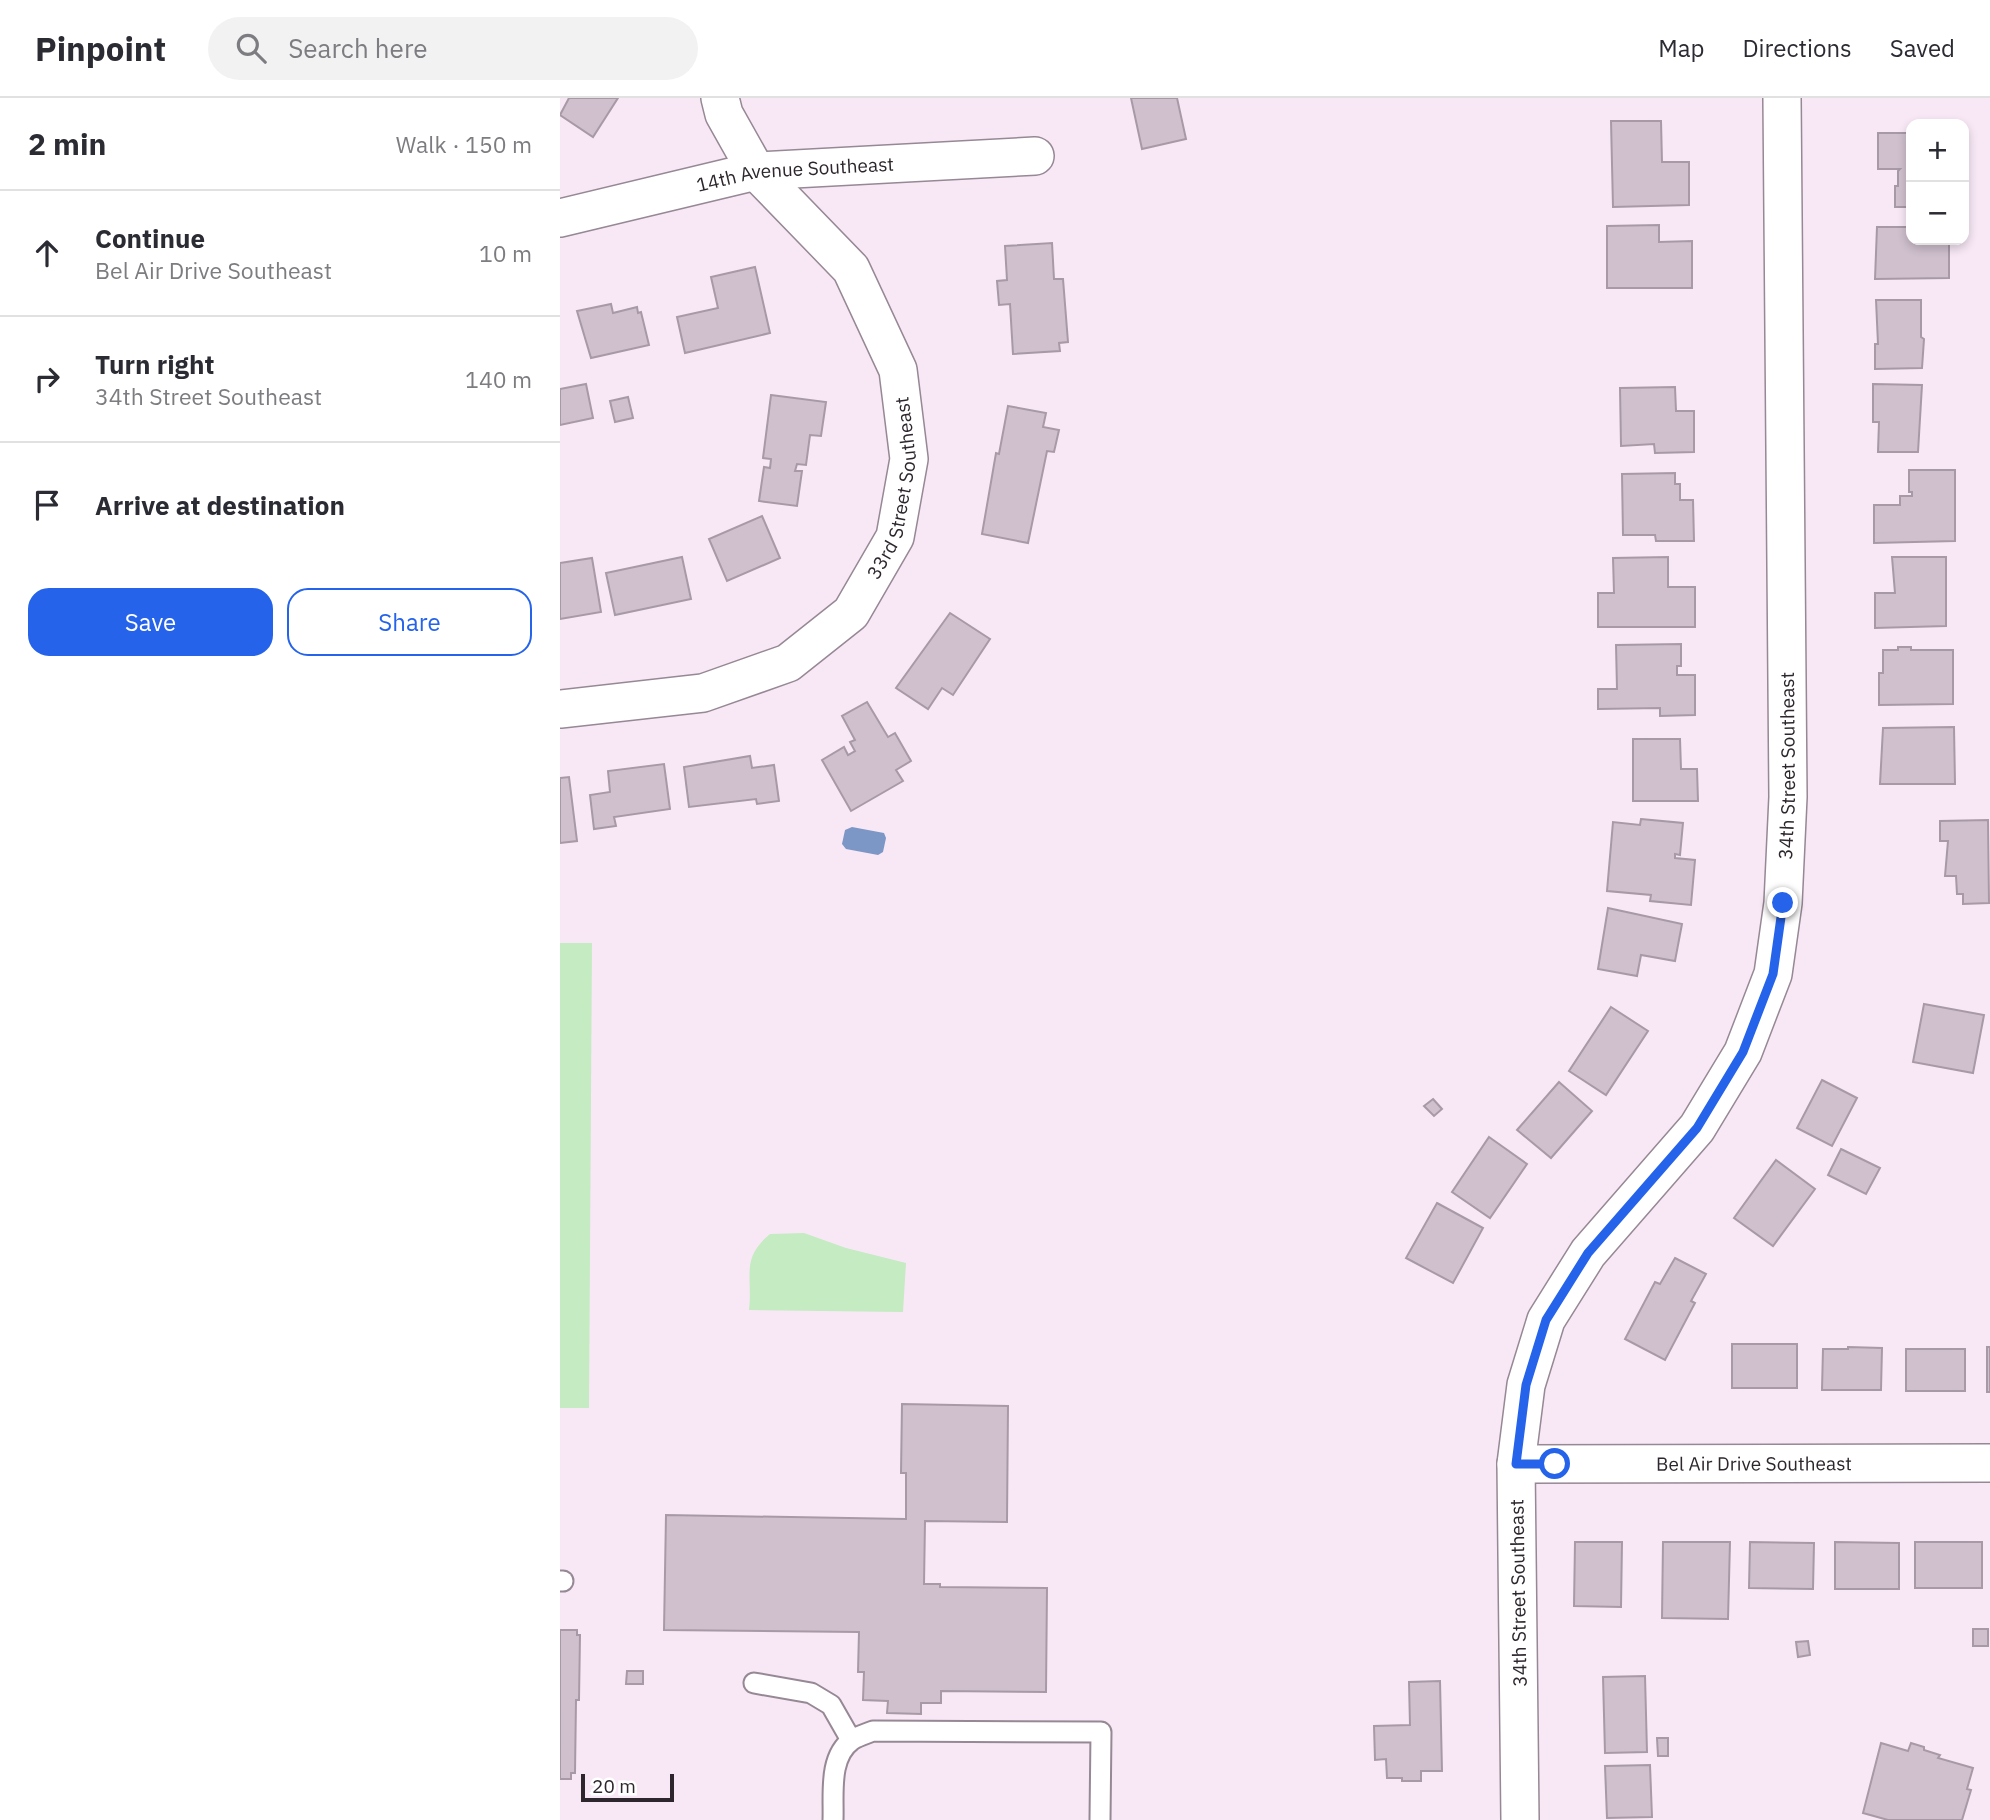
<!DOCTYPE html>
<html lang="en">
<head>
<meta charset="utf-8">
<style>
  :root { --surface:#fff; --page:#f2f2f3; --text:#2b2b33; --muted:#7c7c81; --line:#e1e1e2; --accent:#2563eb }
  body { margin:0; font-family:"IBM Plex Sans",sans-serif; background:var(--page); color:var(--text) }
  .controls { position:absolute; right:21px; top:21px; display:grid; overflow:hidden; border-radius:14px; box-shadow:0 4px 10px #0003 }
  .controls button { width:63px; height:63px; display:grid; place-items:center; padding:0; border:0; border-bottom:2px solid var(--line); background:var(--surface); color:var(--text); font:35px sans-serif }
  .scale { position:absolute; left:21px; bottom:18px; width:93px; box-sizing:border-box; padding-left:7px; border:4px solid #2d272d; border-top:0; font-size:19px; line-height:24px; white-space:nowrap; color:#2d272d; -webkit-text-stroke:5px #fff; paint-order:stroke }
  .stop { position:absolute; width:21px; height:21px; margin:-16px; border:5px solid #2563eb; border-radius:50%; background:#fff }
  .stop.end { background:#2563eb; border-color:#fff; box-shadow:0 2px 7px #0008 }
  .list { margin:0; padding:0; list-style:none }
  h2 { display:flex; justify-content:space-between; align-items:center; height:91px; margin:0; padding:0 28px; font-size:30px }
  h2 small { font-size:23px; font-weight:400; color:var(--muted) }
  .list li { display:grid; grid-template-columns:46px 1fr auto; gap:21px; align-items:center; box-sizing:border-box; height:126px; padding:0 28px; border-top:2px solid var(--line) }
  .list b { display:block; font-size:26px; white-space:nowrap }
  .list p { margin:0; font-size:23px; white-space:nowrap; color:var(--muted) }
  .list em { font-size:23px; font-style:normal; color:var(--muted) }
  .actions { display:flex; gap:14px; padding:21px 28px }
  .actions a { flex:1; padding:16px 0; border:2px solid var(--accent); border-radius:21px; text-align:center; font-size:24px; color:var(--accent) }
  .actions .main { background:var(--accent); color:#fff }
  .icon { flex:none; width:38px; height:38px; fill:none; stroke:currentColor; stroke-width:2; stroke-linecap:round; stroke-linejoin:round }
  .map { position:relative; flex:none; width:1430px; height:1722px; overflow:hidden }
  header { display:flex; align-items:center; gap:42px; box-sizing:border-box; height:98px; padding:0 35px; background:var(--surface); border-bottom:2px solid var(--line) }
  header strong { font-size:33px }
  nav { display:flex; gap:38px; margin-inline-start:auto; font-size:24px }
  .search { width:490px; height:63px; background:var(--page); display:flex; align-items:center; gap:18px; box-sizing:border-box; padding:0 24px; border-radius:38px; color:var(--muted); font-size:26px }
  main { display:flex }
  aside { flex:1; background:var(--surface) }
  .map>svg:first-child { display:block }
  .green { fill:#c4ebc2 }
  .water { fill:#7c96c5 }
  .building { fill:#d0c0ce; stroke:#a899a6; stroke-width:2 }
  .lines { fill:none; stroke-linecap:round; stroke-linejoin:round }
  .service-casing { stroke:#968894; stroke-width:23 }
  .minor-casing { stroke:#968894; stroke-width:40 }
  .service { stroke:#fff; stroke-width:19 }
  .minor { stroke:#fff; stroke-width:37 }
  .route { stroke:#2563eb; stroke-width:9 }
  .labels { text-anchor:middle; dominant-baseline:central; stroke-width:7; stroke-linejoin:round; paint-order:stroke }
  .street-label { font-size:19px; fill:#2d272d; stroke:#fff }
</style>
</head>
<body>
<header>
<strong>Pinpoint</strong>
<div class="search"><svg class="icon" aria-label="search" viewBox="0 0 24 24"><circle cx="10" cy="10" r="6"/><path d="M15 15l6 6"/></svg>Search here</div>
<nav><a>Map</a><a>Directions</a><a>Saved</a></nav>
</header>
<main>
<aside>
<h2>2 min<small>Walk · 150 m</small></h2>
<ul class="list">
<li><svg class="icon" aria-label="ahead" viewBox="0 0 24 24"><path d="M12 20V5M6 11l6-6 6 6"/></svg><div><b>Continue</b><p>Bel Air Drive Southeast</p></div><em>10 m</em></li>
<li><svg class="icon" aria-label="right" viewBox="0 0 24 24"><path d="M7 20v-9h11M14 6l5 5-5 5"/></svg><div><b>Turn right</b><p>34th Street Southeast</p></div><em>140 m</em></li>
<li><svg class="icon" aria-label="arrive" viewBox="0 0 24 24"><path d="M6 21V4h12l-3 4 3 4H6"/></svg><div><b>Arrive at destination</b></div></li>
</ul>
<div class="actions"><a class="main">Save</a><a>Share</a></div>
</aside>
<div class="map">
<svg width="1430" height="1722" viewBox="0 0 1430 1722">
  <rect width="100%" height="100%" fill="#f8e8f6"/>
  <g class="green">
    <path d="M0 845H32L29 1310H0Z"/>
    <path d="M244 1135 286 1150 346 1165 343 1214 189 1212C193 1178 180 1161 210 1136Z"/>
  </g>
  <path class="water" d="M292 729 324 735 326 740 323 754 318 757 286 751 282 746 285 732Z"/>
  <g class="building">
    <path d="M9 0H58L33 39 0 17Z"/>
    <path d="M571 0H617L626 41 582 51Z"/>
    <path d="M1051 23H1101L1102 64H1129V107L1053 109Z"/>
    <path d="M1318 35H1351V109H1335V88H1338V73L1340 71H1318Z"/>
    <path d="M1099 127V144L1132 143V190H1047V128Z"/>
    <path d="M1317 129H1351V142H1389V180L1315 181Z"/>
    <path d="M492 145 494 181H503L508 244 499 245 500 253 453 256 450 206 439 207 437 183 447 182 445 148Z"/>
    <path d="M195 169 210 235 125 255 117 219 158 210 151 179Z"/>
    <path d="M1316 202H1361V239L1364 241 1362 270 1315 271V246H1318Z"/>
    <path d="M51 206 53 215 77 209 78 215 81 214 89 247 31 260 17 213Z"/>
    <path d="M26 286 33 320 0 327V291Z"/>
    <path d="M1313 286 1362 287 1358 354H1318L1319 324H1313Z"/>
    <path d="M1115 289 1116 313H1134V354L1095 355 1094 346 1061 348 1060 290Z"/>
    <path d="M211 297 266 304 261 338 250 337 246 367 237 366 235 373H242L237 408 199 403 204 369 210 370 211 361 203 360Z"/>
    <path d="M68 299 73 320 55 324 50 303Z"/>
    <path d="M448 308 486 315 483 329 499 332 494 354 487 353 468 445 422 436 436 355 439 356Z"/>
    <path d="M1349 372H1395V443L1314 445V407H1340V398H1352V394H1349Z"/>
    <path d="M1115 375V386H1120V402H1133L1134 443H1096L1095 437H1063L1062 376Z"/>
    <path d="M202 418 220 460 167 483 149 441Z"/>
    <path d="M122 459 131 501 55 517 46 475Z"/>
    <path d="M1108 459V489H1135V529H1038V495H1054L1053 460Z"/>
    <path d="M1332 459H1386V528L1315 530V495H1335Z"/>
    <path d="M32 460 41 514 0 521V465Z"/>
    <path d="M390 515 430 541 393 597 382 590 368 611 336 590Z"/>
    <path d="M1121 546V568H1117V577H1135V617L1100 618V610L1038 611V591H1057L1056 547Z"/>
    <path d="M1338 549H1351V552H1393V606L1319 607V575H1323V552H1338Z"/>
    <path d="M307 604 328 639 335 635 351 663 336 672 343 683 291 713 262 662 284 649 288 657 295 653 290 644 295 642 282 618Z"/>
    <path d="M1394 629 1395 686H1320L1323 630Z"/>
    <path d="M1073 641H1120L1121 671H1137L1138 703H1073Z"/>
    <path d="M190 658 192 670 214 667 219 703 197 706 196 701 129 709 124 669Z"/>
    <path d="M104 666 110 711 54 719 56 728 34 731 30 697 50 694 48 673Z"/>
    <path d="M9 679 17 743 0 745V680Z"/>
    <path d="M1081 721 1123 725 1120 757 1115 756V760L1135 762 1131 807 1090 803 1091 797 1047 793 1053 724 1080 727Z"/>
    <path d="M1428 722 1429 805 1403 806V796H1397L1396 778H1385L1388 743H1380V723Z"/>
    <path d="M1048 810 1122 826 1115 863 1081 857 1077 878 1038 871Z"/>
    <path d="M1364 906 1424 917 1413 975 1353 964Z"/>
    <path d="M1051 909 1088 933 1046 997 1009 973Z"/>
    <path d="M1262 982 1297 1000 1272 1048 1237 1030Z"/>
    <path d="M999 984 1032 1013 991 1060 957 1032Z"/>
    <path d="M873 1001 882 1011 874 1018 864 1008Z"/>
    <path d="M929 1039 967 1066 930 1120 892 1094Z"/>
    <path d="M1281 1051 1320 1070 1306 1096 1268 1077Z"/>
    <path d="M1216 1062 1255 1091 1213 1148 1174 1120Z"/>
    <path d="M877 1105 923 1130 893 1185 846 1160Z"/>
    <path d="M1115 1160 1146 1176 1131 1203 1135 1205 1105 1262 1065 1241 1095 1184 1100 1186Z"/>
    <rect x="1172" y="1246" width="65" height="44"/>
    <path d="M1288 1249 1322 1250 1321 1292H1262L1263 1251H1288Z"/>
    <rect x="1427" y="1249" width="3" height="45"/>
    <rect x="1346" y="1251" width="59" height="42"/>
    <path d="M342 1306 448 1308 447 1424 365 1423 364 1486H380V1489L487 1490 486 1594 381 1593V1605H361V1616L327 1615 328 1603 303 1602 304 1574H298L299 1534 104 1532 106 1417 346 1421V1375H341Z"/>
    <path d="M1015 1444H1062L1061 1509 1014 1508Z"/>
    <path d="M1103 1444H1170L1168 1521 1102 1520Z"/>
    <path d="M1190 1444 1254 1445 1253 1491 1189 1490Z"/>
    <path d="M1275 1444 1339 1445V1491H1275Z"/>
    <rect x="1355" y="1444" width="67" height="46"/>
    <rect x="1413" y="1531" width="15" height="17"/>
    <path d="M0 1532H17V1537H20L19 1602H16L15 1675H11V1681H0Z"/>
    <path d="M1248 1543 1250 1557 1238 1559 1236 1544Z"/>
    <path d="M67 1573H83V1586H66Z"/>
    <path d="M1085 1578 1087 1654 1045 1655 1043 1579Z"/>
    <path d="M880 1583 882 1673H861V1683H842V1680H827L826 1661 815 1662 814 1628 850 1627 849 1584Z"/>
    <path d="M1097 1640H1108V1658H1098Z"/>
    <path d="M1321 1645 1348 1653 1351 1645 1364 1649V1652L1380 1657 1378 1660 1413 1670 1407 1691 1411 1692 1402 1722H1328L1303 1715Z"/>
    <path d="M1090 1667 1092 1719 1047 1720 1045 1668Z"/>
  </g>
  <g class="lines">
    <defs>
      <g id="service">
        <path d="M0 1483H3"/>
        <path d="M194 1585 251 1595 271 1607 291 1642"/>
        <path d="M273 1722C274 1697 268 1659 292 1642 298 1638 306 1636 313 1633L541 1634 540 1722"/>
      </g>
      <g id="minor">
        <path id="s1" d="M0 120 196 73 475 58"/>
        <path id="s2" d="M0 611 143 595 228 565 291 515 335 439 349 361 338 272 291 171 196 73 164 16 160 0"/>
        <path id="s3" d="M956 1366 1430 1365"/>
        <path id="s4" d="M960 1722 956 1366 966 1287 986 1222 1028 1155 1137 1030 1183 954 1213 876 1223 805 1228 699 1222 0"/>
      </g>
    </defs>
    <use href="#service" class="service-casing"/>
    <use href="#minor" class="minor-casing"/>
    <use href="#service" class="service"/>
    <use href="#minor" class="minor"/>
  </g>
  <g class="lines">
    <path class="route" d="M995 1366H956L966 1287 986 1222 1028 1155 1137 1030 1183 954 1213 876 1223 805"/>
  </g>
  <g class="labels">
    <g class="street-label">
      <text stroke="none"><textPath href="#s1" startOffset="240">14th Avenue Southeast</textPath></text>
      <text stroke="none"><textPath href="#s2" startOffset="450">33rd Street Southeast</textPath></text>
      <text stroke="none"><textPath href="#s4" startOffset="1130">34th Street Southeast</textPath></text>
      <text stroke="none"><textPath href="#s3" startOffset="238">Bel Air Drive Southeast</textPath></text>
      <text transform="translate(958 1495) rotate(-91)">34th Street Southeast</text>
    </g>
  </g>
</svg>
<div class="controls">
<button>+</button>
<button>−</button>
</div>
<div class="scale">20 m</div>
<div class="stop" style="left:995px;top:1366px"></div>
<div class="stop end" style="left:1223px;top:805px"></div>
</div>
</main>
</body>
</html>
